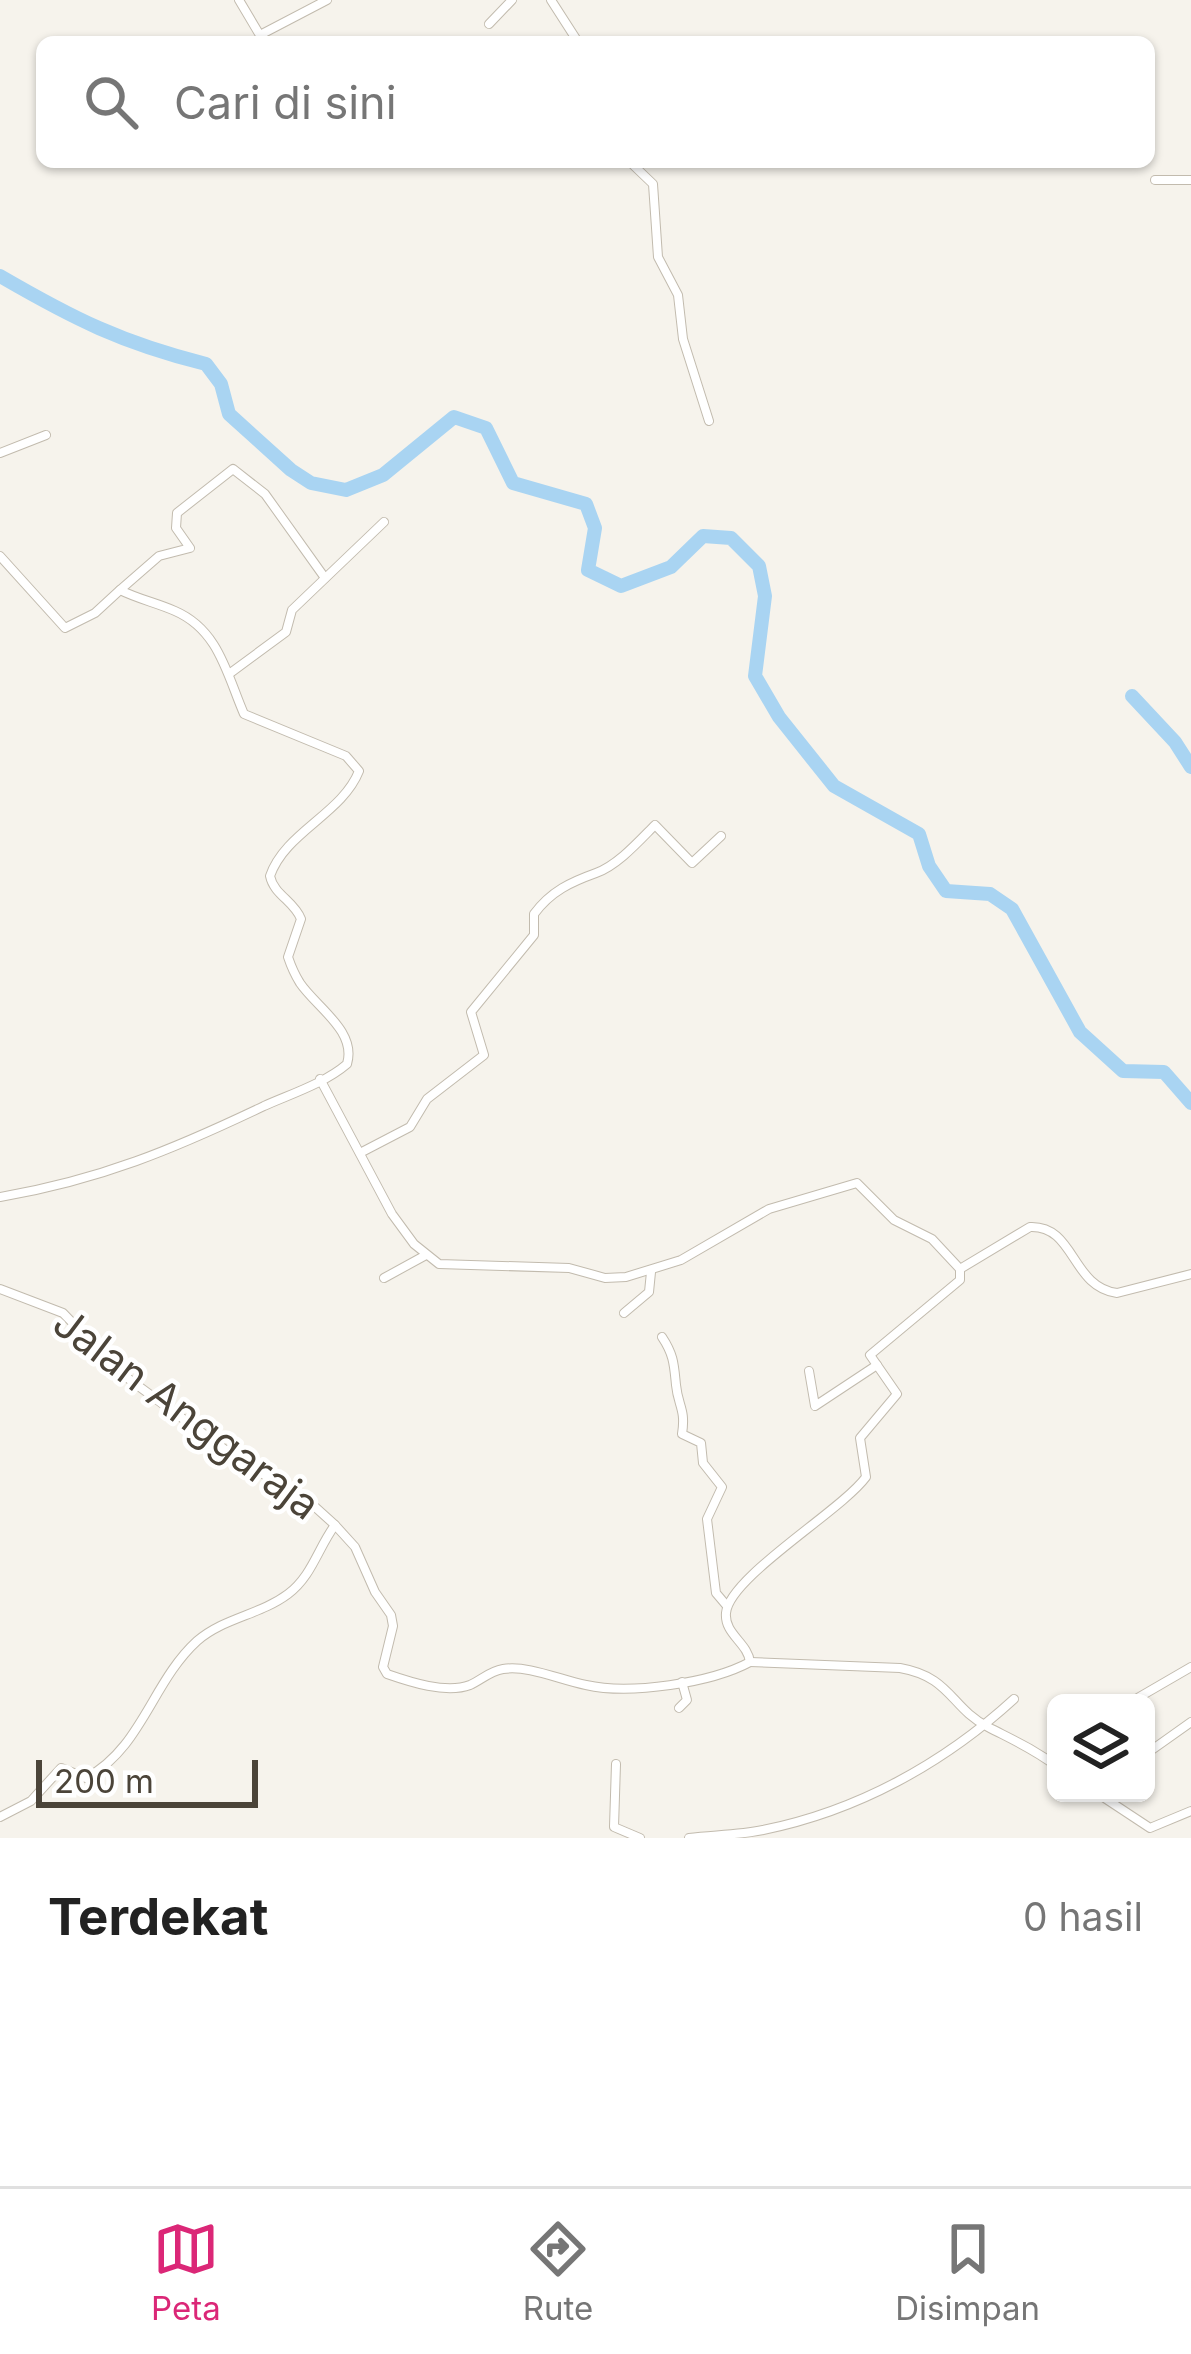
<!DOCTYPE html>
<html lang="id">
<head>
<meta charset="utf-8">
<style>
  :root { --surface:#fff; --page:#f6f6f6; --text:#222; --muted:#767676; --line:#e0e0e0; --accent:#db2777 }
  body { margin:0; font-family:Inter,sans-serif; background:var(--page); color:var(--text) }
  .controls { position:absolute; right:36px; bottom:36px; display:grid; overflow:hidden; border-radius:18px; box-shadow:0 3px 9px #0004 }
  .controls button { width:108px; height:108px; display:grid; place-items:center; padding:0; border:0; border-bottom:3px solid var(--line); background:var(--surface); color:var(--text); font:60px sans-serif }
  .scale { position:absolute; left:36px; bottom:30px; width:222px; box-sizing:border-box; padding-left:12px; border:6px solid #4b4439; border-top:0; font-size:33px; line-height:42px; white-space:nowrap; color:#4b4439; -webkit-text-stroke:9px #fff; paint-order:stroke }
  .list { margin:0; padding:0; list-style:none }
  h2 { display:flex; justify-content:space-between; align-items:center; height:156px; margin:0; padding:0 48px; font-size:51px }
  h2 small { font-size:39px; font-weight:400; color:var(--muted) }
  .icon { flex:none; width:66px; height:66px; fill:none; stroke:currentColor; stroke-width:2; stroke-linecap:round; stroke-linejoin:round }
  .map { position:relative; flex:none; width:1191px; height:1838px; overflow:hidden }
  .search { position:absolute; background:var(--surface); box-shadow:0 3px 9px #0004; left:36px; right:36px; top:36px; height:132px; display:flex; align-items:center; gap:30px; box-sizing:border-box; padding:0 42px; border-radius:18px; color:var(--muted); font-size:45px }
  .sheet { height:348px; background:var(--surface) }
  nav { display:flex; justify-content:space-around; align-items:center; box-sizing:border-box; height:168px; border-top:3px solid var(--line); background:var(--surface); font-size:33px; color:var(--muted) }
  nav a { display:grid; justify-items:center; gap:6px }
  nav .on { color:var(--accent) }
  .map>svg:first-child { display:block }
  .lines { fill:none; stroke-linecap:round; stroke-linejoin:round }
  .river { stroke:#a9d4f2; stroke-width:14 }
  .minor-tunnel { stroke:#d4d0c8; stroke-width:8; stroke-dasharray:8 4; stroke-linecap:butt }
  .minor-casing { stroke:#c2bbae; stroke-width:10 }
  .minor { stroke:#fff; stroke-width:8 }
  .labels { text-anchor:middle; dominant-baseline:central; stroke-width:9; stroke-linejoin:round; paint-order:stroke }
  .street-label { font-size:42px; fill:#4b4439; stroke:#fff }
</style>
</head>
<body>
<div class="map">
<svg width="1191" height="1838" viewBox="0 0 1191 1838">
  <rect width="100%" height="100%" fill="#f6f3ec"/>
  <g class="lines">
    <g class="river">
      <path d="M0 276C74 319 122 343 206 364L221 384 229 414 291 470 311 483 346 490 383 475 454 417 486 428 513 483 586 504 595 528 588 570 621 586 671 567 703 536 731 538 759 566 765 596 755 676 779 717 834 786 919 834 929 866 946 891 990 894 1012 909 1080 1032 1123 1071 1164 1072 1191 1103"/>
      <path d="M1132 696 1175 742 1191 767"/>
    </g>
    <path class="minor-tunnel" d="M1053 1748 1056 1746"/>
    <defs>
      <g id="minor">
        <path d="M239 0 264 42"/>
        <path d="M551 0 578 42"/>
        <path d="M489 24 512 0"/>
        <path d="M260 35 327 0"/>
        <path d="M630 162 653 184 658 257 678 295 683 339 709 421"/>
        <path d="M1155 180H1191"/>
        <path d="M0 453 46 435"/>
        <path d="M0 556 65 628 95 613 120 590C138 599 157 603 175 611 219 630 227 675 244 714L346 756 359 771C342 814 285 832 270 876 274 895 294 901 301 919L288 957C291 966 295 975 300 983 316 1007 357 1031 347 1064 325 1083 291 1094 264 1106 174 1149 100 1180 0 1197"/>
        <path d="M120 590 159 556 190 548 176 528 177 513 233 469 265 494 325 578"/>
        <path d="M229 674 286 632 292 610 384 522"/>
        <path d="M320 1079 392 1214 414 1244 439 1264 569 1268 605 1278 626 1277 681 1260 769 1209 857 1183 894 1220 932 1239 960 1269"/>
        <path d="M360 1153 410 1127 427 1099 484 1055 471 1012 534 935V914C551 891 571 882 596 873 618 865 639 841 655 825L692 863 721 836"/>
        <path d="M384 1278 426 1255"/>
        <path d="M0 1289 63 1313 122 1374 231 1454 314 1506 335 1525 355 1547 375 1592 391 1615 393 1626 383 1667 387 1674C410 1682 446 1694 470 1685 481 1680 490 1671 503 1669 529 1665 560 1680 586 1685 630 1695 711 1683 750 1662"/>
        <path d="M624 1313 649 1292 651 1272"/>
        <path d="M662 1337C674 1355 674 1365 676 1385 678 1406 686 1409 682 1434L701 1443 703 1463 722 1487 707 1519 716 1593 727 1606"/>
        <path d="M809 1371 815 1406 877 1365"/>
        <path d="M750 1662C748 1643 724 1634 726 1613 729 1577 841 1511 866 1477L860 1438 897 1394 870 1355 960 1280V1269L1030 1227C1075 1225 1071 1287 1117 1293L1191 1274"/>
        <path d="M750 1662 900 1668C951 1677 950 1707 988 1727 1011 1739 1034 1749 1056 1766"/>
        <path d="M1129 1703 1191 1667"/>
        <path d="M679 1708 687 1700 682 1682"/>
        <path d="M1146 1754 1191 1722"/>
        <path d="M616 1764 614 1827 640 1838"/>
        <path d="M1097 1793 1150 1828 1191 1811"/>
        <path d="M0 1817 31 1801 61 1768 86 1778C142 1748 152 1682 197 1641 223 1618 260 1615 288 1594 312 1576 318 1548 335 1525"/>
        <path d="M689 1838C714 1835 739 1835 763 1830 857 1811 943 1764 1014 1699"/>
      </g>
    </defs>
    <use href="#minor" class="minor-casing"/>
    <use href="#minor" class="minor"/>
  </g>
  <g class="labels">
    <g class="street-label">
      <text transform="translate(187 1413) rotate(37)">Jalan Anggaraja</text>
    </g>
  </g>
</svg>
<div class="controls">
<button><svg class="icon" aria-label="layers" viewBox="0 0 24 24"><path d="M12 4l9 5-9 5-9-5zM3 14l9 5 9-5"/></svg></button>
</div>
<div class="scale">200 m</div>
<div class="search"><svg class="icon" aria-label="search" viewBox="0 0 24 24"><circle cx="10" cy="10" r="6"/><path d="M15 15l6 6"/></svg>Cari di sini</div>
</div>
<section class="sheet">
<h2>Terdekat<small>0 hasil</small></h2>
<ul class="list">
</ul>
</section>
<nav>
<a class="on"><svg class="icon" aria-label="map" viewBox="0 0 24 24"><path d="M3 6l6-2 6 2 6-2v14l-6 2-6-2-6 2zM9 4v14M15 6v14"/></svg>Peta</a>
<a><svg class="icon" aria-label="directions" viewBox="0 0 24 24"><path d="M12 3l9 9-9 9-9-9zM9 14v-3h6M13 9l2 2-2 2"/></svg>Rute</a>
<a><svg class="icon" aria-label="saved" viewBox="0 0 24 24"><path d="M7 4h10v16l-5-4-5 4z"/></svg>Disimpan</a>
</nav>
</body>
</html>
